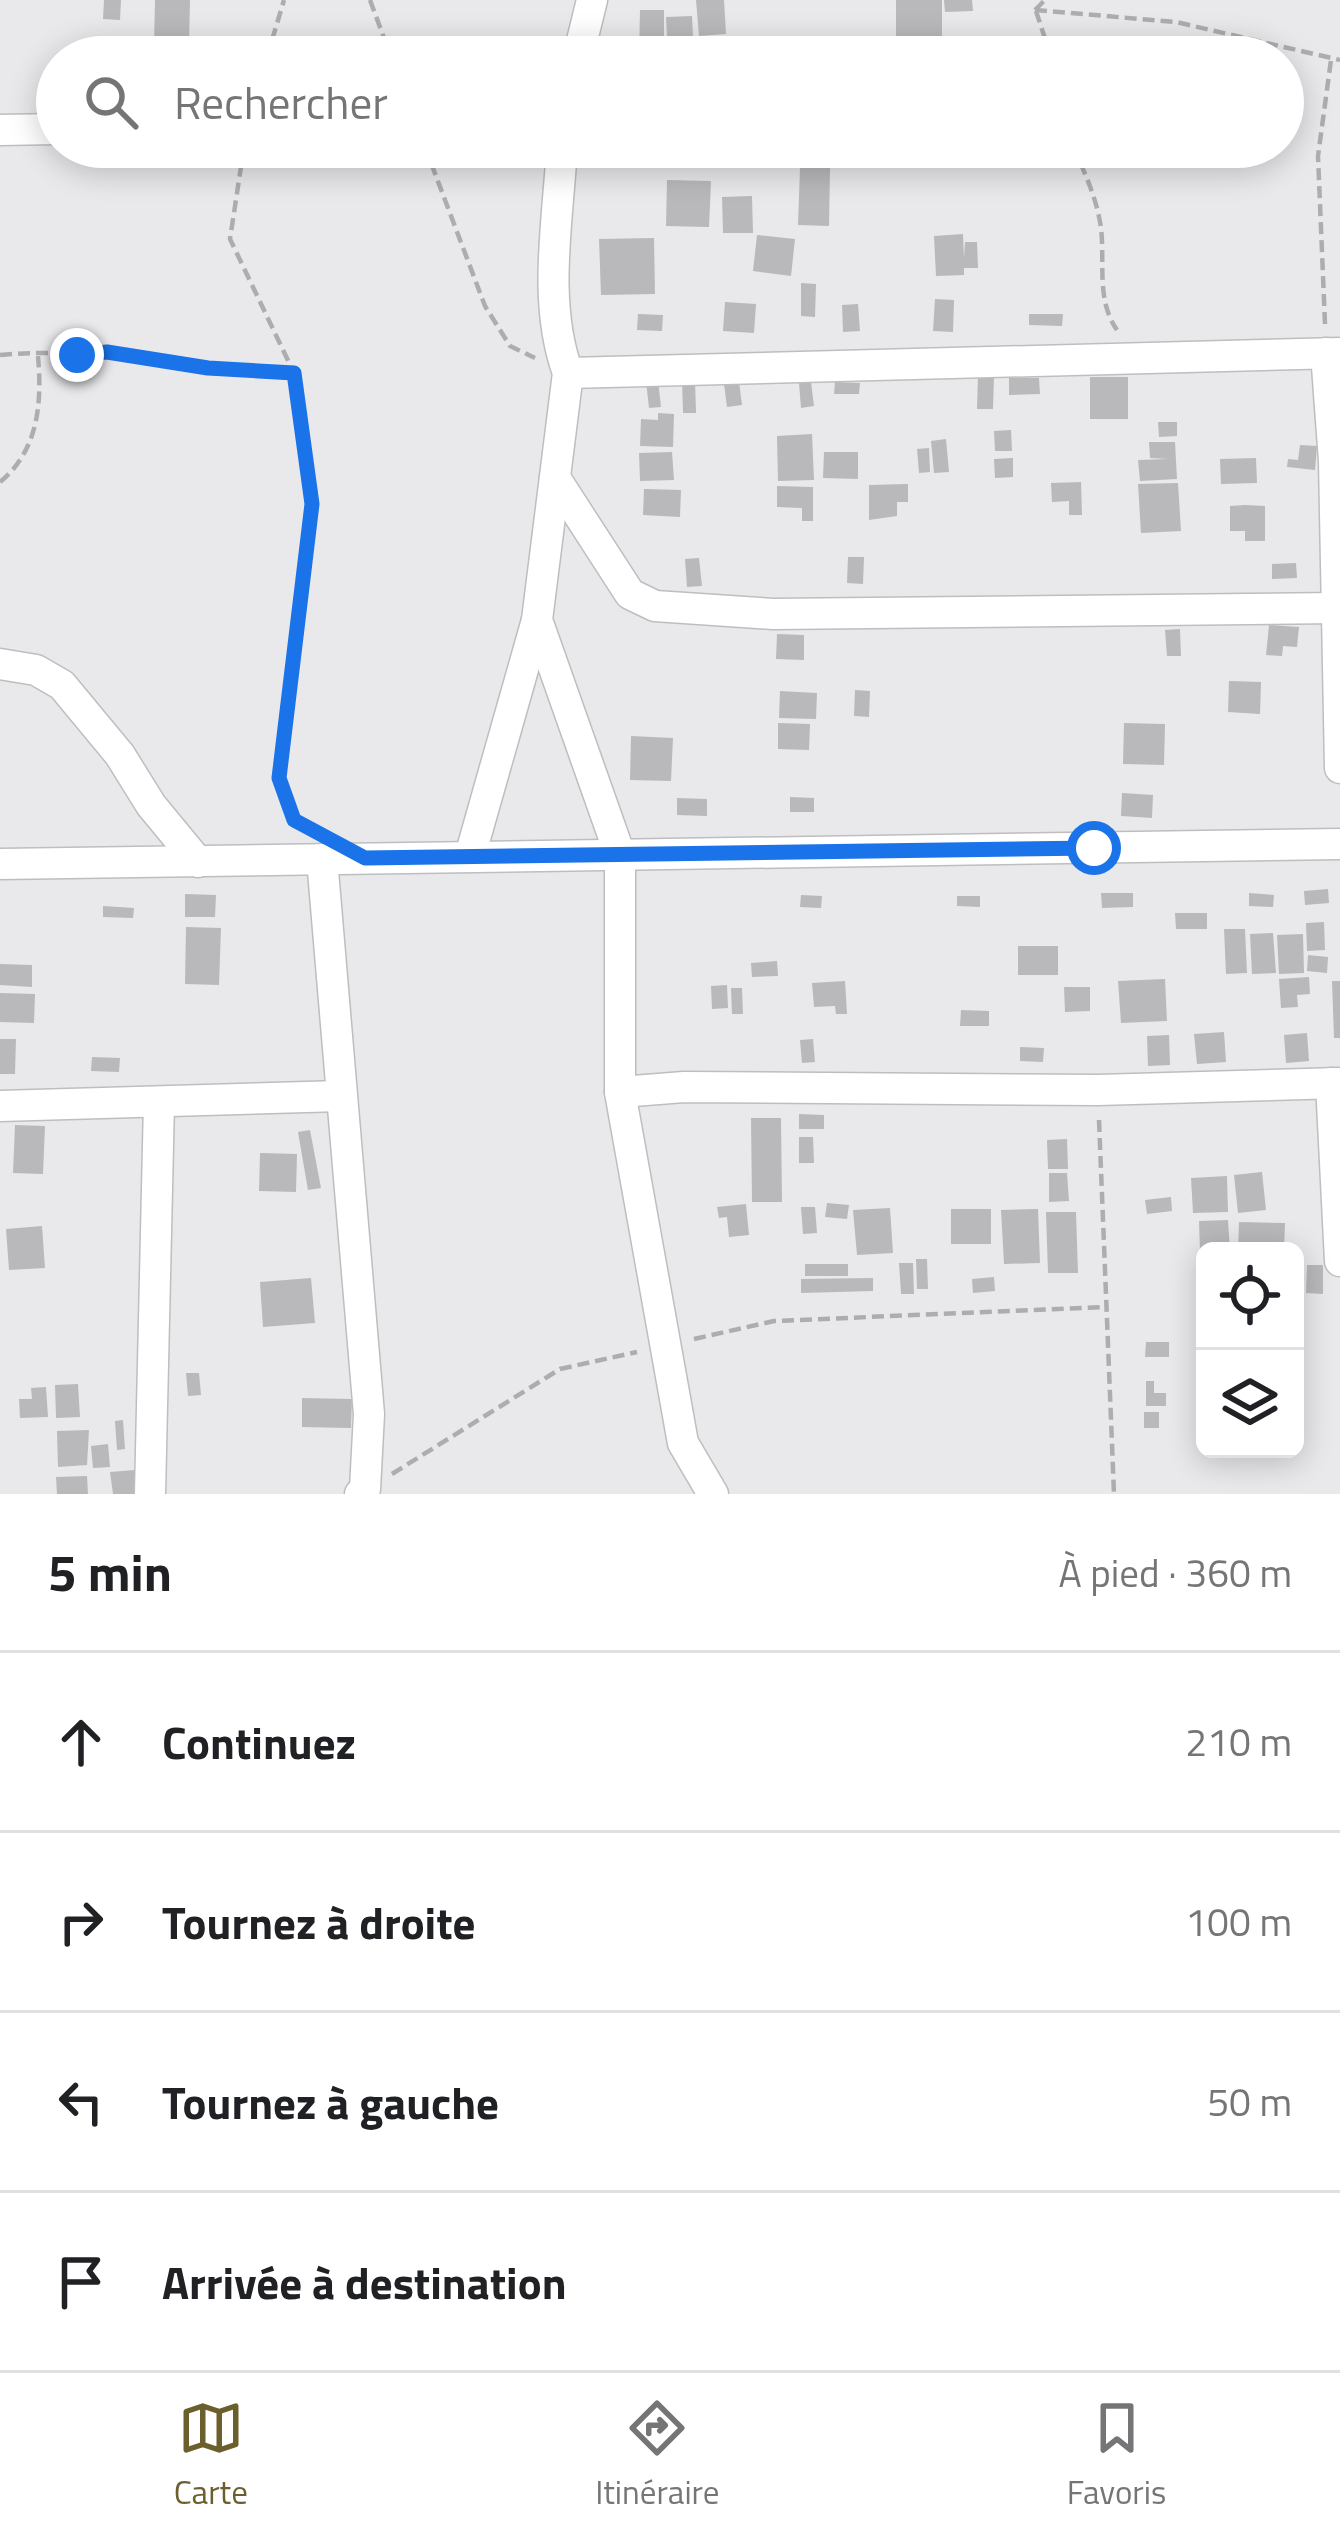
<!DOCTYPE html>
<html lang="fr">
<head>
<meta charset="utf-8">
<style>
  :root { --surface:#fff; --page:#f2f2f2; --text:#202124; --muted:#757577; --line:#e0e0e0; --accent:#6b602d }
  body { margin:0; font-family:"Titillium Web",sans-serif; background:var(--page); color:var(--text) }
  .controls { position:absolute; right:36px; bottom:36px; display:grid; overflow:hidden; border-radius:18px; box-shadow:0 6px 30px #0003 }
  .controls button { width:108px; height:108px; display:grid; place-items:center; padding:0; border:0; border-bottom:3px solid var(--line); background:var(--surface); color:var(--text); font:60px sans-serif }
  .stop { position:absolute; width:36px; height:36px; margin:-27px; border:9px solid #1a73e8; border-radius:50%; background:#fff }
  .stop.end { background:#1a73e8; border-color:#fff; box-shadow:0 3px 12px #0008 }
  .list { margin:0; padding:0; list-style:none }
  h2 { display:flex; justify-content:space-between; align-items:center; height:156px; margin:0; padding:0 48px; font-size:51px }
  h2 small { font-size:39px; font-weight:400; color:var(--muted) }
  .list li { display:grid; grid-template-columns:78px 1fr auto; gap:36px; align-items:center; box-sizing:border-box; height:180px; padding:0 48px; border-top:3px solid var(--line) }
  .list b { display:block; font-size:45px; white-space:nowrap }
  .list em { font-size:39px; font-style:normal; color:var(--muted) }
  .icon { flex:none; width:66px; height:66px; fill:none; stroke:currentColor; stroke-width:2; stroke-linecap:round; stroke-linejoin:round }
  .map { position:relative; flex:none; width:1340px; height:1494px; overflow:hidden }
  .search { position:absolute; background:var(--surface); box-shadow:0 6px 30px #0003; left:36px; right:36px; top:36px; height:132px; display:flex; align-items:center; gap:30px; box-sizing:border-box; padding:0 42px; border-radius:66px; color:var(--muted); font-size:45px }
  .sheet { height:876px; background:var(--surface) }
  nav { display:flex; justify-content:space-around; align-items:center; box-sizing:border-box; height:168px; border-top:3px solid var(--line); background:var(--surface); font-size:33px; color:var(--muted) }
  nav a { display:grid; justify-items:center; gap:6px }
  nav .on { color:var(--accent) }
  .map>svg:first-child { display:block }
  .building { fill:#b9b9bc }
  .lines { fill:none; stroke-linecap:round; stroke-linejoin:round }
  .minor-casing { stroke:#bebec1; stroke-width:33 }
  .path { stroke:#adadb0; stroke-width:4.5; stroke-dasharray:12 6; stroke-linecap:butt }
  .minor { stroke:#fff; stroke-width:30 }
  .route { stroke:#1a73e8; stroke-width:15 }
</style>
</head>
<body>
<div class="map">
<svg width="1340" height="1494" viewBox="0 0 1340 1494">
  <rect width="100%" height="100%" fill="#e9e9ec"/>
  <g class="building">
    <path d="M104 0H121L120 20 103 19Z"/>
    <path d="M155 0H190L189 46 154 45Z"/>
    <path d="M696 0H724L726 34 699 36Z"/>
    <rect x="896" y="0" width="46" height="57"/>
    <path d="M944 0H972L973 11 945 12Z"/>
    <path d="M640 10H664V57H639Z"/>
    <path d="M692 16 694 57H668L666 17Z"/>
    <path d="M723 38 724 49 700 51V39Z"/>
    <rect x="646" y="147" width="17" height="14"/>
    <path d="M769 147H796L795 168 768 167Z"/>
    <path d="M800 168H830L829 226 798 225Z"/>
    <path d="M667 180 711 181 709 227 666 226Z"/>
    <path d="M752 196 753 233H723L722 197Z"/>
    <path d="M963 234 964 258 965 242H977L978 268H964V275L936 276 934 236Z"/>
    <path d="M757 235 795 239 791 276 753 271Z"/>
    <path d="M654 238 655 294 601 295 599 239Z"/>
    <path d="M801 283 816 284 815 317 801 316Z"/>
    <path d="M935 299 954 300 953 332 933 331Z"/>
    <path d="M725 302 756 304 754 333 723 331Z"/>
    <path d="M858 304 860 331 843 332 842 305Z"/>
    <path d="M638 314 663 315 662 331 637 330Z"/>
    <path d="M1029 314H1063L1062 326 1029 325Z"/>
    <path d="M978 375 994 376 993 409H977Z"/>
    <rect x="1090" y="377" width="38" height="42"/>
    <path d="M1009 378H1039L1040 394 1009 395Z"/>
    <path d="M658 380 661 407 649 408 646 381Z"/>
    <path d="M682 381H695L696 413H683Z"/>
    <path d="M739 382 742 405 727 407 724 384Z"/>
    <path d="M811 382 814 406 801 408 799 383Z"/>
    <path d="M835 382 860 383 859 394H834Z"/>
    <path d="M658 413 674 414 673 447 640 446 641 419 658 420Z"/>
    <path d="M1158 422H1177V436L1159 437Z"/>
    <path d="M1011 430 1012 451H995L994 431Z"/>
    <path d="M812 434 814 480 778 481 777 436Z"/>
    <path d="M946 439 949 472 934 473 931 441Z"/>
    <path d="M1149 442H1175L1177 479 1140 481 1138 460 1168 459 1150 458Z"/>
    <path d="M1300 445 1317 446 1315 470 1287 467 1288 459 1298 460Z"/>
    <path d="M929 448 930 472 919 473 917 449Z"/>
    <path d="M672 452 674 480 640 481 639 453Z"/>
    <path d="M824 452H858V479L823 478Z"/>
    <path d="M1013 458V477L995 478 994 459Z"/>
    <path d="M1256 458 1257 483 1221 484 1220 459Z"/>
    <path d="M1081 482 1082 515H1069V501L1052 502 1051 483Z"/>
    <path d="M1178 483 1181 531 1141 533 1138 484Z"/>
    <path d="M908 484V502H897V516L869 520V485Z"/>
    <path d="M777 486 813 487V521H802V508L777 507Z"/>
    <path d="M644 489 681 490 680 517 643 515Z"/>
    <path d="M1245 505 1265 506V541H1245V531H1230V506Z"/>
    <path d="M848 557H864L863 584 847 583Z"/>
    <path d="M699 558 702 586 687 587 685 559Z"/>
    <path d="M1296 563 1297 578 1272 579V564Z"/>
    <path d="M1269 625 1299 627 1297 647 1283 646 1282 656 1266 655Z"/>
    <path d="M1180 629 1181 656H1167L1165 630Z"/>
    <path d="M777 634 804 635V660L776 659Z"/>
    <path d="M1229 681 1261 682 1260 714 1228 712Z"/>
    <path d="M855 690 870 691 869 717 854 716Z"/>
    <path d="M780 691 817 693 816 719 779 718Z"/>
    <path d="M778 723 810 724 809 750 778 749Z"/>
    <path d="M1124 723 1165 724 1164 765 1123 764Z"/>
    <path d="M631 736 673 738 671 781 630 780Z"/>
    <path d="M1122 793 1153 795 1152 818 1121 816Z"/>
    <path d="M790 797 814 798V812H790Z"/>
    <path d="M677 798 707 799V816L677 815Z"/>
    <path d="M1328 889 1329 903 1305 905 1304 891Z"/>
    <path d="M1101 893H1133V907L1102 908Z"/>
    <path d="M1249 893 1274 895 1273 907 1249 906Z"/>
    <path d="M185 894 216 895 215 917H185Z"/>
    <path d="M801 895 822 896 821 908 800 907Z"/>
    <path d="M957 896H980V907L957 906Z"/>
    <path d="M103 906 134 908 133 918 103 917Z"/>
    <path d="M1175 913H1207V929H1176Z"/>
    <path d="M1324 922 1325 950 1307 951 1306 923Z"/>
    <path d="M186 927 221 928 219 985 185 984Z"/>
    <path d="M1224 929H1245L1247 973 1226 974Z"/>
    <path d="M1273 933 1276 973 1252 974 1250 934Z"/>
    <path d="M1303 934 1304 973 1279 974 1277 935Z"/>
    <rect x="1018" y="946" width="40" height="29"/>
    <path d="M1308 955 1328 957 1327 973 1307 971Z"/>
    <path d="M777 961 778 976 752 977 751 963Z"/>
    <path d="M0 964 32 965V987L0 985Z"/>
    <path d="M1309 977 1310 994 1297 995 1298 1007 1281 1008 1279 979Z"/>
    <path d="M1165 979 1167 1021 1121 1023 1118 981Z"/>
    <path d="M845 981 847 1014H836L835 1006 814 1007 812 983Z"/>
    <path d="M1332 981H1340V1038H1334Z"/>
    <path d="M727 985 728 1008 712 1009 711 986Z"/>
    <path d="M1064 987H1090V1011L1065 1012Z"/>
    <path d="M731 988H742L743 1014H732Z"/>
    <path d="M0 993 35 994 34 1023 0 1022Z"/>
    <path d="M961 1010 989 1011V1026H960Z"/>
    <path d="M1224 1032 1226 1062 1197 1064 1194 1034Z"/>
    <path d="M1307 1033 1309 1061 1286 1063 1284 1035Z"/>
    <path d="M1169 1035 1170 1065 1148 1066 1147 1036Z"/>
    <path d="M0 1039H16L15 1074H0Z"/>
    <path d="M813 1039 815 1062 802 1063 800 1040Z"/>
    <path d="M1020 1047 1044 1048 1043 1062 1020 1061Z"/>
    <path d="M92 1057 120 1058 119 1072 91 1071Z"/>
    <path d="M799 1114 824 1115V1129H799Z"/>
    <path d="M751 1118H781L782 1202H752Z"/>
    <path d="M15 1125 45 1126 43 1174 13 1173Z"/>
    <path d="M310 1130 321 1188 308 1190 298 1132Z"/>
    <path d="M799 1137H813L814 1163H799Z"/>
    <path d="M1067 1139 1068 1169H1048L1047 1140Z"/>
    <path d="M260 1153 297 1154 296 1192 259 1191Z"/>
    <path d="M1262 1172 1266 1210 1238 1213 1234 1175Z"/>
    <path d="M1049 1173H1067L1069 1201 1049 1202Z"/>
    <path d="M1227 1176 1228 1212 1193 1213 1191 1178Z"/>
    <path d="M1171 1197 1172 1211 1147 1214 1145 1200Z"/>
    <path d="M827 1203 849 1205 847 1219 825 1217Z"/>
    <path d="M746 1204 749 1235 729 1237 727 1217 719 1218 717 1207Z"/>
    <path d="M801 1207H815L817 1233 803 1234Z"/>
    <path d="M890 1208 893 1253 857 1255 853 1210Z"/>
    <rect x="951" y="1209" width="40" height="35"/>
    <path d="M1038 1209 1040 1263 1004 1264 1001 1210Z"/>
    <path d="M1046 1212H1076L1078 1273H1048Z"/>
    <path d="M1228 1220 1230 1251 1200 1252 1199 1221Z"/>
    <path d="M1239 1222 1285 1223 1284 1251H1238Z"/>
    <path d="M42 1226 45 1268 9 1270 6 1229Z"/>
    <path d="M916 1259H927L928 1289H917Z"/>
    <path d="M899 1263H913L914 1294H901Z"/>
    <rect x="805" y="1264" width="43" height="12"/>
    <path d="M1307 1265H1323V1294L1306 1293Z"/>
    <path d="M994 1277 995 1291 973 1293 972 1279Z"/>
    <path d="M311 1278 315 1323 263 1327 260 1282Z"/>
    <path d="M873 1278V1291L801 1293V1279Z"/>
    <path d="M1146 1342H1169V1357H1145Z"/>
    <path d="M186 1373H199L201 1395 188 1396Z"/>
    <path d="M1146 1381H1154V1393H1166V1406H1146Z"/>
    <path d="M78 1384 80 1417 56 1418 55 1385Z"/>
    <path d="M46 1387 48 1417 20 1418 19 1399H32L31 1388Z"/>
    <path d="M302 1398 352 1399 351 1428 302 1427Z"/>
    <rect x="1144" y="1412" width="15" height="16"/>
    <path d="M123 1420 125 1449 117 1450 115 1421Z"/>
    <path d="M89 1430 87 1465 58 1467 57 1431Z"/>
    <path d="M108 1444 110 1467 93 1468 91 1446Z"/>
    <path d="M135 1470 137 1494H113L110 1472Z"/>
    <path d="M87 1476 88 1494H57L56 1477Z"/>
  </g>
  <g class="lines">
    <defs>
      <g id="minor">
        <path d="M578 57 592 0"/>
        <path d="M0 130 57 129"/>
        <path d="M562 147C558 221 542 302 568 373L537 620 620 855V1092L683 1443 713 1494"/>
        <path d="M1326 353 1334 461 1340 768"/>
        <path d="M568 373 1340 353"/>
        <path d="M555 478 630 594 655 606 773 614 1340 608"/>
        <path d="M0 664 36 670 62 685 120 755 151 805 198 862"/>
        <path d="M470 856 537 620"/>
        <path d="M322 859 369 1414 365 1489 360 1494"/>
        <path d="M0 864 1340 844"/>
        <path d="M1331 1083 1340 1261"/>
        <path d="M620 1092 684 1087 1098 1090 1340 1083"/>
        <path d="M0 1106 341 1096"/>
        <path d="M150 1494 159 1102"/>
      </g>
    </defs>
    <use href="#minor" class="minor-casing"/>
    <g class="path">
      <path d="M370 0 391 57"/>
      <path d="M1035 10 1176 22 1340 60"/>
      <path d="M1035 10 1045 0"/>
      <path d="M1036 11 1051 57"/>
      <path d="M267 57 284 0"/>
      <path d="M244 147 230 239 294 373 312 504 279 778 294 820 313 830"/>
      <path d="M425 147 485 306 510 346 535 358"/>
      <path d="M1073 147C1085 173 1097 199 1101 228 1105 263 1096 300 1117 330"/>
      <path d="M1325 324 1318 156 1331 60"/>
      <path d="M0 355C100 346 193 370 293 373"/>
      <path d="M0 482C39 450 42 402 38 356"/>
      <path d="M1099 1120 1114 1494"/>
      <path d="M694 1339 774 1321 1106 1307"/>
      <path d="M392 1474 560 1369 637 1352"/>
    </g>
    <use href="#minor" class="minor"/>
  </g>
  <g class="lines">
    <path class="route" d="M77 355 107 352 208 368 294 373 312 504 279 778 294 820 365 858 1094 848"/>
  </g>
</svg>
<div class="controls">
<button><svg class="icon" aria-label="locate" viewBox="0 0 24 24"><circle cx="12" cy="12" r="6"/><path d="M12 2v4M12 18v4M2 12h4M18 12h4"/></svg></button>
<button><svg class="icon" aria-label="layers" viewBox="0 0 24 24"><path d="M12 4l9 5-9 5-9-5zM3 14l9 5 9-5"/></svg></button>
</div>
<div class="stop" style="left:1094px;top:848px"></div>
<div class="stop end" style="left:77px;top:355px"></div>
<div class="search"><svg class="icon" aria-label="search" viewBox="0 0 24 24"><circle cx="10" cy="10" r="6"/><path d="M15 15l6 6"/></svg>Rechercher</div>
</div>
<section class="sheet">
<h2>5 min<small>À pied · 360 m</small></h2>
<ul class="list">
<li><svg class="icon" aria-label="ahead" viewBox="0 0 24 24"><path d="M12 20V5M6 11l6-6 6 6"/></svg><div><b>Continuez</b></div><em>210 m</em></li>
<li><svg class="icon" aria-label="right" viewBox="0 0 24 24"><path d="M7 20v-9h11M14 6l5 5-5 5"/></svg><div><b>Tournez à droite</b></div><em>100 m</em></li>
<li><svg class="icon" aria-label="left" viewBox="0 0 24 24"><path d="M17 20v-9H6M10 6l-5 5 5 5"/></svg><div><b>Tournez à gauche</b></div><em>50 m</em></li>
<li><svg class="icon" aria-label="arrive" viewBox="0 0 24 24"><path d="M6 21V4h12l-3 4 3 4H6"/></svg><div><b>Arrivée à destination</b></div></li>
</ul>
</section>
<nav>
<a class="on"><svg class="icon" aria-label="map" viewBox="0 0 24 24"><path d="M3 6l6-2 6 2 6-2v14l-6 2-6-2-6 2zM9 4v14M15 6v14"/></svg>Carte</a>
<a><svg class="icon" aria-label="directions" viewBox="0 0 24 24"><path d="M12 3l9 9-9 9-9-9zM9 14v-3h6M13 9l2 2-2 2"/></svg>Itinéraire</a>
<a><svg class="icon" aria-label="saved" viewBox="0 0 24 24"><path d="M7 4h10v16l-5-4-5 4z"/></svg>Favoris</a>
</nav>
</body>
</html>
